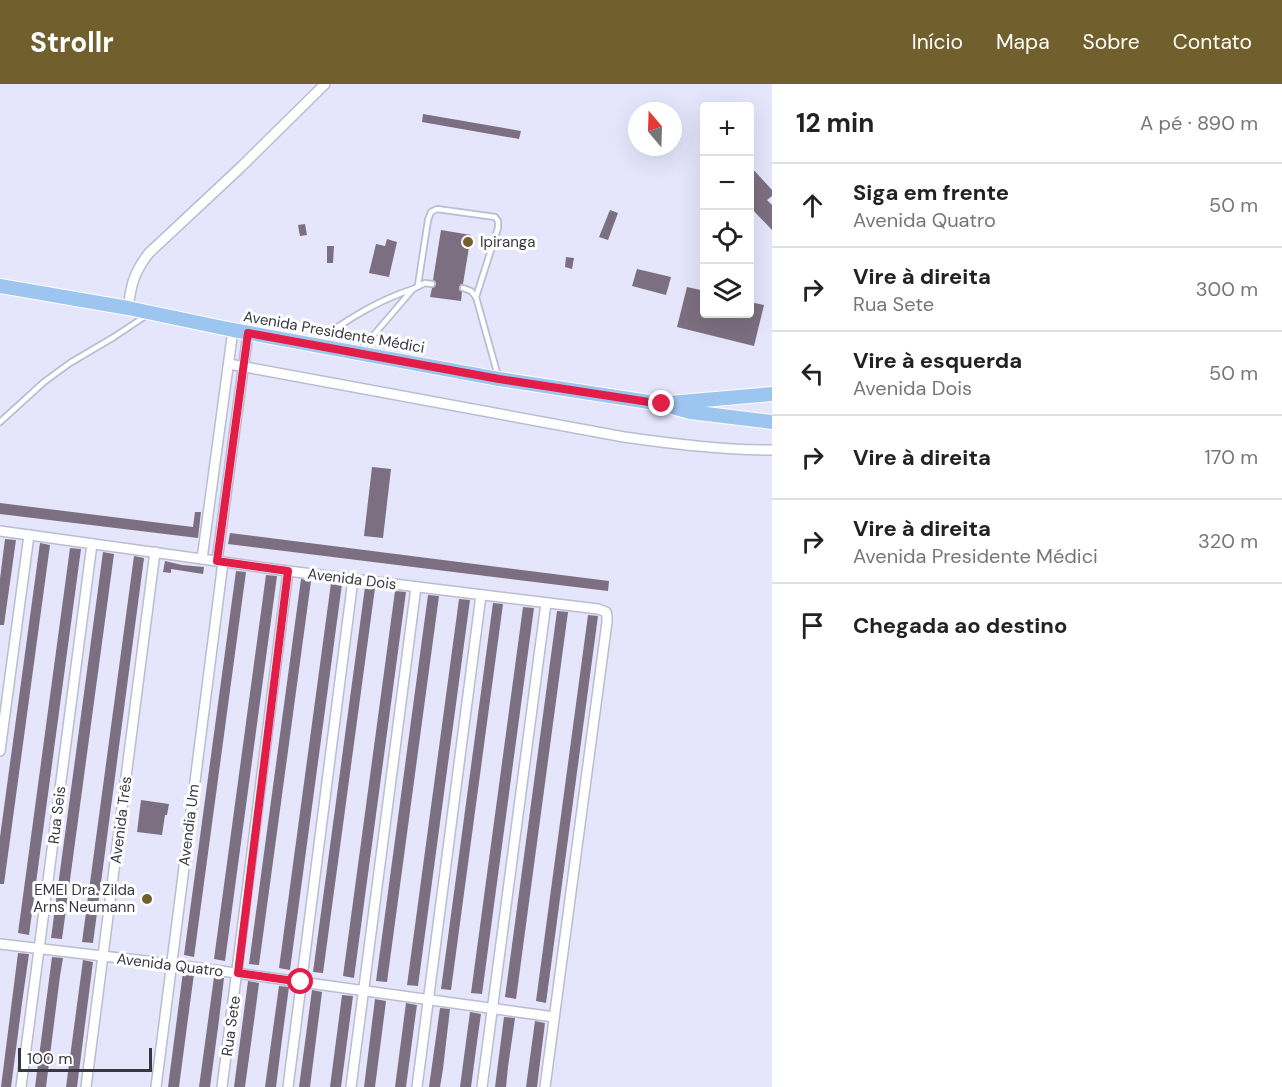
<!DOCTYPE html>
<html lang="pt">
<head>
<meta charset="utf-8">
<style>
  :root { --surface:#fff; --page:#f6f6f6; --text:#222; --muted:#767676; --line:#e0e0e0; --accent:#715f2d }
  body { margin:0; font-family:"DM Sans",sans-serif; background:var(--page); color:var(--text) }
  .controls { position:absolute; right:18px; top:18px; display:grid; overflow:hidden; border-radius:6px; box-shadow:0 6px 24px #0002 }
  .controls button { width:54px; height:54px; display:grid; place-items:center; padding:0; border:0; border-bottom:2px solid var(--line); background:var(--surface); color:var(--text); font:30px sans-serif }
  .compass { position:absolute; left:628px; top:18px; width:54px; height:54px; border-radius:50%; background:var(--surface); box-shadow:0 6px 24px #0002; rotate:341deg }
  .scale { position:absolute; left:18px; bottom:15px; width:134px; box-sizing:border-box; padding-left:6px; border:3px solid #383841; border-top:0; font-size:16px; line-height:21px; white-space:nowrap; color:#383841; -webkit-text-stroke:4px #fff; paint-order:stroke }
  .stop { position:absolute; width:18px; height:18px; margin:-14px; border:4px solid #e11d48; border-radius:50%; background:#fff }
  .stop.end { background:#e11d48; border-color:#fff; box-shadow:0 2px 6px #0008 }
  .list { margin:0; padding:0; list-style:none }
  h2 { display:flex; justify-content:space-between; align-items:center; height:78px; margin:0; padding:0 24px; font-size:26px }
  h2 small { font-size:20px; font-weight:400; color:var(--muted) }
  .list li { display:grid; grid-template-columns:39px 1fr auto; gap:18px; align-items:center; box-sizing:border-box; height:84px; padding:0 24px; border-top:2px solid var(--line) }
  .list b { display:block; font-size:22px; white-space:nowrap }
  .list p { margin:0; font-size:20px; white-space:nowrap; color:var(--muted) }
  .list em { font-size:20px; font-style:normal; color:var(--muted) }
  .icon { flex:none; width:33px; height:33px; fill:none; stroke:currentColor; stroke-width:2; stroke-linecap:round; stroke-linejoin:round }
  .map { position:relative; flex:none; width:772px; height:1003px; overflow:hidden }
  header { display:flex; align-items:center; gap:36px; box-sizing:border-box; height:84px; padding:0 30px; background:var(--accent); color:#fff }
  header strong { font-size:28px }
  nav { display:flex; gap:33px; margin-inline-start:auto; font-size:21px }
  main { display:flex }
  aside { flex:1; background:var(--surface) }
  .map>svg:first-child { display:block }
  .building { fill:#7c6f81 }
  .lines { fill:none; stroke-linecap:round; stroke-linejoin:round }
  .service-casing { stroke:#bbbcd1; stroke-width:8 }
  .minor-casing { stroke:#bbbcd1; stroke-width:12 }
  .primary-casing { stroke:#fff; stroke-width:16 }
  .service { stroke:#fff; stroke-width:4.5 }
  .minor { stroke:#fff; stroke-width:9 }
  .primary { stroke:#9cc5ef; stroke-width:14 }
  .route { stroke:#e11d48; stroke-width:8 }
  .poi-dot { fill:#715f2d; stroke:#fff; stroke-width:2 }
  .labels { text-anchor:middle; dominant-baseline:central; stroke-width:6; stroke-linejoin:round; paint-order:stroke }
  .poi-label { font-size:15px; fill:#383841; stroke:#fff; text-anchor:start }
  .street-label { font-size:15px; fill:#383841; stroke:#fff }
</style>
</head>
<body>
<header>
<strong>Strollr</strong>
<nav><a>Início</a><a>Mapa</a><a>Sobre</a><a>Contato</a></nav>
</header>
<main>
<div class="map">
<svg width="772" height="1003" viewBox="0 0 772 1003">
  <rect width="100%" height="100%" fill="#e5e6fc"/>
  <g class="building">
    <path d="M423 30 521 47 519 55 422 38Z"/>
    <path d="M750 82 772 106V112L767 116 772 121V146L750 123Z"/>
    <path d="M610 126 618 129 608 156 599 153Z"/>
    <path d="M305 140 307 151 300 152 298 141Z"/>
    <path d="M441 146 471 151 463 200H461L459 203V206L462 208 461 217 430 213 432 204 436 201V198L433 196Z"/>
    <path d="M387 155 397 158 389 193 369 189 376 160 385 162Z"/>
    <path d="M327 162H334L333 179H327Z"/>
    <path d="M566 173 574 174 572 185 565 183Z"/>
    <path d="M637 185 671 193 666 211 632 202Z"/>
    <path d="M687 203 705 207V230H750V218L764 221 754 262 677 243Z"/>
    <path d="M372 383 391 385 383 454 364 452Z"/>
    <path d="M0 419 193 443 195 428H201L198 454 0 430Z"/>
    <path d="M230 449 609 497 608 507 228 460Z"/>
    <path d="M5 455 16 456 4 541H0V495Z"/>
    <path d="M40 459 50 461 4 800H0V753Z"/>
    <path d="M70 464 81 465 29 851 18 849Z"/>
    <path d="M103 468 114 470 62 855 51 854Z"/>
    <path d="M134 472 144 474 93 859 82 858Z"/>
    <path d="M165 477 182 481 204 483 203 490 171 485V489L163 488Z"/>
    <path d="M236 487 246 488 194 873 184 871Z"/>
    <path d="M266 491 277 492 225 877 214 875Z"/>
    <path d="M301 495 311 497 259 881 249 880Z"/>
    <path d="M331 499 342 500 290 886 279 884Z"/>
    <path d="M365 503 375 504 323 889 313 888Z"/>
    <path d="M395 507 406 508 354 894 343 892Z"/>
    <path d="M428 511 439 512 387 898 376 897Z"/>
    <path d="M459 515 470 516 418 902 407 901Z"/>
    <path d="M493 519 503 520 451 906 441 905Z"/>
    <path d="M523 523 534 524 482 910 471 909Z"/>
    <path d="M557 527 568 528 516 915 505 913Z"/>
    <path d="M588 531 598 532 546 919 536 917Z"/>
    <path d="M141 716 169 720 167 731H165L162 751 137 748Z"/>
    <path d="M18 869 29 870 22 919 11 1003H1Z"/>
    <path d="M52 873 63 874 60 892 46 1003H35Z"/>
    <path d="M83 876 93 878 88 917 77 1003H66Z"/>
    <path d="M183 888 194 890 187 942 179 1003H168Z"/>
    <path d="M214 893 224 894 219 936 210 1003H199Z"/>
    <path d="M248 897 259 899 255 930 245 1003H234Z"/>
    <path d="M279 902 289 903 282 955 276 1003H265Z"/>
    <path d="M312 906 322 908 321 916 310 1003H299Z"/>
    <path d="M342 911 353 912 345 973 341 1003H330Z"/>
    <path d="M375 915 386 917 385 925 375 1003H364Z"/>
    <path d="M406 919 417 921 413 950 406 1003H395Z"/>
    <path d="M440 924 450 925 443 985 440 1003H429Z"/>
    <path d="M470 928 481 930 477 958 471 1003H460Z"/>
    <path d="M504 933 515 934 508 983 506 1003H495Z"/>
    <path d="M535 937 545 939 537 1003H526Z"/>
  </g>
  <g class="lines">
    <defs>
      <g id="service">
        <path d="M418 201 428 136 431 128 437 125 495 133 498 137V144L476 213"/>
        <path d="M463 204 471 207 476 213 498 292"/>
        <path d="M317 257C347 236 378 216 413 205"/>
        <path d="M360 267 413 205 425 199 432 200"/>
        <path d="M0 338 44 298 70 279 114 253 147 231"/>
      </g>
      <g id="minor">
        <path d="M128 224C131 201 134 188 149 169L241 83 325 0"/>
        <path d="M229 280 624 353C674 360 722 366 772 366"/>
        <path d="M0 447 288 487 598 525 606 528 607 532V538L545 1003"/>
        <path d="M202 475 233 246"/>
        <path d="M217 477 248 249"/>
        <path d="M0 667 29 451"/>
        <path d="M0 860 171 880 554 933"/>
        <path d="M21 1003 92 460"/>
        <path d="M86 1003 155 468"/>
        <path d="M156 1003 223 478"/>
        <path d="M222 1003 288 487"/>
        <path d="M288 1003 353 495"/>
        <path d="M351 1003 416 503"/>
        <path d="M417 1003 481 511"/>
        <path d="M482 1003 546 519"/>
      </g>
      <g id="primary">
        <path d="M0 202 128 224 233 246 499 295 662 320 690 328 772 338"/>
        <path d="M669 319 772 310"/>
      </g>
    </defs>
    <use href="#service" class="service-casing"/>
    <use href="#minor" class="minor-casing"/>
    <use href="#primary" class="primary-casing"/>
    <use href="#service" class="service"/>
    <use href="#minor" class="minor"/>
    <use href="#primary" class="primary"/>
  </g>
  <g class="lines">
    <path class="route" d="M301 898 238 889 288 487 217 477 248 249 499 295 662 320"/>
  </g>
  <g class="poi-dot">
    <circle cx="468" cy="158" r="6"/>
    <circle cx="147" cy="815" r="6"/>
  </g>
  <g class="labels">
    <g class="poi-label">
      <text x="480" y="158">Ipiranga</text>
      <text x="135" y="806" text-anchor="end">EMEI Dra. Zilda<tspan x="135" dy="17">Arns Neumann</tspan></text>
    </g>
    <g class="street-label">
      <text transform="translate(334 248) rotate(10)">Avenida Presidente Médici</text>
      <text transform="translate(352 495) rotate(7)">Avenida Dois</text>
      <text transform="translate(57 731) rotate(-83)">Rua Seis</text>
      <text transform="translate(121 736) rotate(-83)">Avenida Três</text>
      <text transform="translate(189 741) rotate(-83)">Avendia Um</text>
      <text transform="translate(170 881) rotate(7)">Avenida Quatro</text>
      <text transform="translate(231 942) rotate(-82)">Rua Sete</text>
    </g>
  </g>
</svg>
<div class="controls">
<button>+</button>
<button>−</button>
<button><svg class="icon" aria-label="locate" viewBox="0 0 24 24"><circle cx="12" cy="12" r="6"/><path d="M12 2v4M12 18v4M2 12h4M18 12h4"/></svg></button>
<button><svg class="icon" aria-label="layers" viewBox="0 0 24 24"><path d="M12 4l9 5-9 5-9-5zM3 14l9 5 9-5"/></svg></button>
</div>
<svg class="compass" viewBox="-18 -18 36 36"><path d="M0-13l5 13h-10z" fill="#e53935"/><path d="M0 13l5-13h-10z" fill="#767676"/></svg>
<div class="scale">100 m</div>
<div class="stop" style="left:301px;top:898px"></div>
<div class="stop end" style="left:662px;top:320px"></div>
</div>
<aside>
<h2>12 min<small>A pé · 890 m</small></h2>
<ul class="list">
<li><svg class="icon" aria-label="ahead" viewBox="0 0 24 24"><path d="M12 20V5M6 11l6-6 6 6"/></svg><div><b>Siga em frente</b><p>Avenida Quatro</p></div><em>50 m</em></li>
<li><svg class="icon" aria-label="right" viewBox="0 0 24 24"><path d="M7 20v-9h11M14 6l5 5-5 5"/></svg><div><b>Vire à direita</b><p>Rua Sete</p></div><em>300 m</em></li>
<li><svg class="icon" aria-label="left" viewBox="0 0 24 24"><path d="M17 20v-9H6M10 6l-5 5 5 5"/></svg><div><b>Vire à esquerda</b><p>Avenida Dois</p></div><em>50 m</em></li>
<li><svg class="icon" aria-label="right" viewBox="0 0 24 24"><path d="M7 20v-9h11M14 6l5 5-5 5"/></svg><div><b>Vire à direita</b></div><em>170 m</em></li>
<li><svg class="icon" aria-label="right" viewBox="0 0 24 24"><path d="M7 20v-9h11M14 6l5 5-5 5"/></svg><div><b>Vire à direita</b><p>Avenida Presidente Médici</p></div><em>320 m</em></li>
<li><svg class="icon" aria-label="arrive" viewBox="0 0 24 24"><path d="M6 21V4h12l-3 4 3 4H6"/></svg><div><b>Chegada ao destino</b></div></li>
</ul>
</aside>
</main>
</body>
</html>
